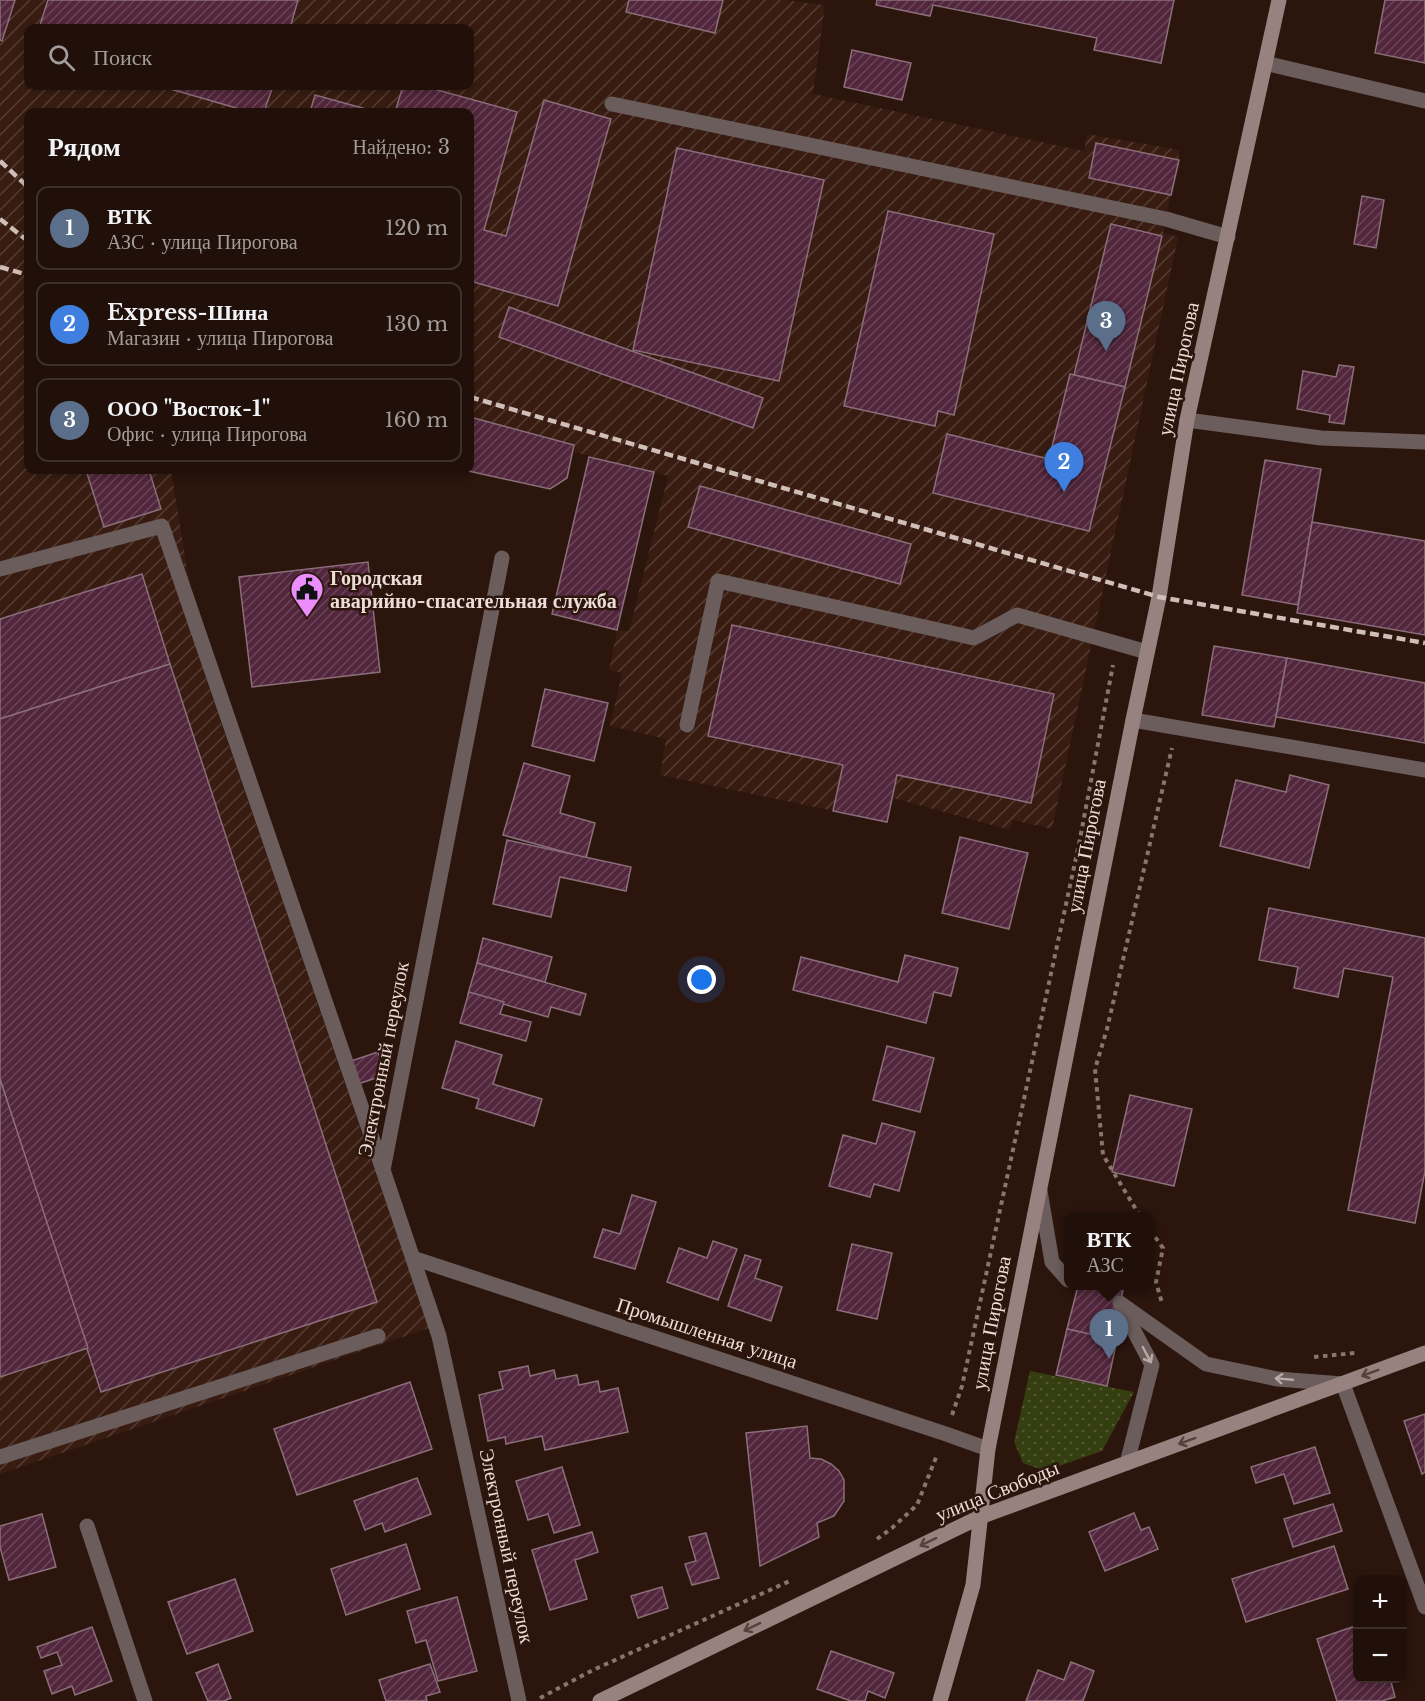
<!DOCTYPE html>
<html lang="ru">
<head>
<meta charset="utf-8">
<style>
  :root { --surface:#201009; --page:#281912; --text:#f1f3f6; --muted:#a29d9c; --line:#3d302a; --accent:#8c9099 }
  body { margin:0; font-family:"Libre Baskerville",serif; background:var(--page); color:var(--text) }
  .controls { position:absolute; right:18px; bottom:18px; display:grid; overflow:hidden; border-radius:12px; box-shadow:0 3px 9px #0003 }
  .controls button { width:54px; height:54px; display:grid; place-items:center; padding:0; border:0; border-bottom:2px solid var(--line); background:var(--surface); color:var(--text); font:30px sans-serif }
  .you { position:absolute; left:702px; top:980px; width:21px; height:21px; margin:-15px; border:4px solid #fff; border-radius:50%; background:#1a73e8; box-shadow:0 0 0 9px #1a73e833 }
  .badge { display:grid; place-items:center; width:39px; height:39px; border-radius:50%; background:var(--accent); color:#fff; font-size:20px; font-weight:700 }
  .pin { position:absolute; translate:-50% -50px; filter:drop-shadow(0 2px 3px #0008) }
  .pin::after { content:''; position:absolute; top:32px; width:21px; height:18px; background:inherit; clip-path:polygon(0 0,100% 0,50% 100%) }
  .popup { position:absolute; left:1064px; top:1212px; width:90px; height:78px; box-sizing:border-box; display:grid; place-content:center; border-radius:12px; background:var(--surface); filter:drop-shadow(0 2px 4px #0005); font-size:20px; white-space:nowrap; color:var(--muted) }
  .popup b { font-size:22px; color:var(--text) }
  .popup::after { content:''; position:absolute; left:50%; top:100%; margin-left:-12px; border:12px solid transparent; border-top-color:var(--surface) }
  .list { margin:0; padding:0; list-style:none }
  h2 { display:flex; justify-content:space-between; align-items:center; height:78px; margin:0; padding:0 24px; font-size:26px }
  h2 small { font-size:20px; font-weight:400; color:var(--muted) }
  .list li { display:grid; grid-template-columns:39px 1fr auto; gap:18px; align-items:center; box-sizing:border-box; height:84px; margin:0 12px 12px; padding:0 12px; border:2px solid var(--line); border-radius:12px }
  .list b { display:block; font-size:22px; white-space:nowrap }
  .list p { margin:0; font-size:20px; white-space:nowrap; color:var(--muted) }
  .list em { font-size:20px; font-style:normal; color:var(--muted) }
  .icon { flex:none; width:33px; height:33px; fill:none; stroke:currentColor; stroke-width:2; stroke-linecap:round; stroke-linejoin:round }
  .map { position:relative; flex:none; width:1425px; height:1701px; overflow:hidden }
  .search { position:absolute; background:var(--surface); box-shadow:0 3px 9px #0003; left:24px; top:24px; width:450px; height:66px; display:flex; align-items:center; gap:15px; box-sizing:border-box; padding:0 21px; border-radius:12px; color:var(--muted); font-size:22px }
  .panel { position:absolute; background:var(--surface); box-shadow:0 3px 9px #0003; left:24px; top:108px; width:450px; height:366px; border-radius:12px }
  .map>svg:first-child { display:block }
  .industrial { fill:url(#industrial-furrows); fill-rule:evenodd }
  .grass { fill:url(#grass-dots) }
  .building { fill:url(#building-hatch); stroke:#8a6e7a; stroke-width:1.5 }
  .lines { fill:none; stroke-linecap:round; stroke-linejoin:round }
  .path { stroke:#88756d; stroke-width:4; stroke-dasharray:4.5 4.5; stroke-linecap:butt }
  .lane { stroke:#6a5d5b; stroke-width:15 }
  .street { stroke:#6a5d5b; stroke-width:15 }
  .secondary { stroke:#988280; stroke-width:15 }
  .rail { stroke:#d0bfb9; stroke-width:4.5; stroke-dasharray:9 4.5; stroke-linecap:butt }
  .oneway { stroke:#b9aaa5 }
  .oneway2 { stroke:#57413a }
  .labels { text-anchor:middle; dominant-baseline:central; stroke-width:5; stroke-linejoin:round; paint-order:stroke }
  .street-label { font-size:20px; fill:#edddd7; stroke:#2b150c }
  .poi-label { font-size:20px; font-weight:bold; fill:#edddd7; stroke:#2b150c; text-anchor:start }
</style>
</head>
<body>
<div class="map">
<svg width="1425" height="1701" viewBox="0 0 1425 1701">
  <defs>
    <pattern id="industrial-furrows" width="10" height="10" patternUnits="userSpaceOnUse" patternTransform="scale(1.5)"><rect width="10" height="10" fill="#381c11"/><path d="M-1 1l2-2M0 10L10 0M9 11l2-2" fill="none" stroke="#553d33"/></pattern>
    <pattern id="grass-dots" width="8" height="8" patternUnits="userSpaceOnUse" patternTransform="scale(1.5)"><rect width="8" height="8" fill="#353e10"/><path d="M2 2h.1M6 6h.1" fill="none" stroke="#535932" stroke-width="1.8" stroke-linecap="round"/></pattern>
    <pattern id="building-hatch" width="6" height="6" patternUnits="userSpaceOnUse" patternTransform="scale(1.5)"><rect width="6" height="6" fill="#52263c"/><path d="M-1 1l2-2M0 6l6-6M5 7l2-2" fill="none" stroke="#6b4557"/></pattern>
  </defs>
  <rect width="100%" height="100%" fill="#2b150c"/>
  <path class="industrial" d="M0 0H784L825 5 813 94 1084 151 1087 134 1180 150 1163 233 1178 237 1052 829 1013 820 1010 830 893 798 887 822 660 775 666 739 610 726 622 673 609 670 617 630 629 631 668 476 470 425V112H28V470H171L204 673 429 1328 0 1474ZM28 28H470V86H28Z"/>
  <path class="grass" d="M1030 1371 1134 1392 1102 1451 1045 1471 1023 1463 1014 1442Z"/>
  <g class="building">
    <path d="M0 0H15L2 41 0 40Z"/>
    <path d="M48 0H298L290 28H39Z"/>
    <path d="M629 0H723L715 33 626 12Z"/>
    <path d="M877 0H1174L1161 63 1094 50 1097 38 933 5 930 16 876 5Z"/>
    <path d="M1385 0H1425V63L1375 53Z"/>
    <path d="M852 50 911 63 902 100 844 87Z"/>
    <path d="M160 86H273L264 112H250Z"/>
    <path d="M403 86H423L517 112 484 230 506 236 544 100 611 119 558 306 470 281V112H395Z"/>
    <path d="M315 95 377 112H310Z"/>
    <path d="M1096 143 1179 160 1171 195 1089 178Z"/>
    <path d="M677 148 824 180 779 381 633 350Z"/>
    <path d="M1362 196 1384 200 1376 248 1354 244Z"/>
    <path d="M888 211 994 234 954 415 938 411 935 426 844 406Z"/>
    <path d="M1111 224 1162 236 1125 387 1074 375Z"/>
    <path d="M509 307 763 398 753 428 499 337Z"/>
    <path d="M1339 365 1354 367 1344 424 1329 422 1330 415 1297 409 1303 371 1336 377Z"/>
    <path d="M1070 374 1125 387 1089 531 933 493 947 434 1049 459Z"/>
    <path d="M470 417 574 445 567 478 550 489 464 470H470Z"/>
    <path d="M589 457 654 472 617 630 552 614Z"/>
    <path d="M1265 460 1321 469 1298 605 1242 595Z"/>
    <path d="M86 470H149L161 509 104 527Z"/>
    <path d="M700 486 911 544 900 584 688 527Z"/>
    <path d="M1312 522 1425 541V635L1297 613Z"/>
    <path d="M368 562 380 672 252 687 239 577Z"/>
    <path d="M142 574 170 664 0 719V619Z"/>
    <path d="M732 625 1054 694 1031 803 897 775 887 822 833 811 843 765 708 736Z"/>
    <path d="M1214 646 1287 658 1274 727 1202 715Z"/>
    <path d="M1287 658 1425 683V743L1276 717Z"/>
    <path d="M170 664 377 1302 101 1392 0 1079V719Z"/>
    <path d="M545 689 608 703 594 761 532 746Z"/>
    <path d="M524 763 570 776 560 813 595 823 586 858 503 835Z"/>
    <path d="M1290 775 1329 785 1309 868 1220 846 1236 780 1286 792Z"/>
    <path d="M960 837 1028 853 1009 929 942 913Z"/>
    <path d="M507 840 631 867 626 891 560 877 551 917 493 904Z"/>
    <path d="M1269 908 1425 938V1171L1415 1223 1348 1210 1393 977 1344 968 1338 997 1294 988 1298 967 1259 960Z"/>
    <path d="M483 938 552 957 545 982 477 963Z"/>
    <path d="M905 955 958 968 951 996 934 992 926 1023 793 990 801 957 898 982Z"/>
    <path d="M477 963 586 994 580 1015 551 1007 548 1017 468 994Z"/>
    <path d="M469 992 504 1002 500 1014 531 1022 526 1041 460 1023Z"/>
    <path d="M456 1041 502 1055 493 1084 542 1099 534 1126 476 1108 479 1099 442 1088Z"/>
    <path d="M887 1046 934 1058 920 1112 873 1100Z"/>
    <path d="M378 1052 385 1075 355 1085 348 1062Z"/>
    <path d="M0 1079 88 1348 0 1377Z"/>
    <path d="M1130 1095 1192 1109 1174 1186 1112 1172Z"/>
    <path d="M882 1123 915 1132 899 1191 874 1184 870 1197 829 1186 843 1135 876 1144Z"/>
    <path d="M632 1195 656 1202 635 1269 594 1257 603 1229 620 1234Z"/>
    <path d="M713 1241 737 1249 718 1300 667 1282 679 1248 707 1258Z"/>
    <path d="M852 1244 892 1253 877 1319 837 1310Z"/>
    <path d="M745 1255 761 1260 755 1278 782 1287 771 1321 728 1306Z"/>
    <path d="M1078 1286H1124L1111 1339 1067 1329Z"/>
    <path d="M1067 1329 1117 1340 1107 1386 1056 1375Z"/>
    <path d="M528 1366 530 1376 554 1370 556 1379 577 1375 579 1385 598 1381 600 1392 618 1388 628 1432 545 1450 542 1436 506 1444 505 1437 488 1441 479 1395 503 1389 499 1372Z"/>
    <path d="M410 1382 432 1449 297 1495 274 1429Z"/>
    <path d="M1425 1414V1472L1422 1474 1404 1421Z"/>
    <path d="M807 1426 810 1458 821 1459 831 1464 839 1471 844 1480V1501L834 1516 817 1523 819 1537 760 1566 746 1433Z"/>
    <path d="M1315 1447 1330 1493 1294 1504 1284 1474 1256 1483 1251 1467Z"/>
    <path d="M562 1467 580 1525 554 1533 548 1514 528 1520 516 1481Z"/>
    <path d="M417 1478 431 1514 385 1532 382 1523 365 1530 354 1501Z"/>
    <path d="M1333 1504 1342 1531 1293 1547 1284 1519Z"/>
    <path d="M1134 1513 1141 1530 1149 1527 1158 1549 1105 1571 1089 1532Z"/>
    <path d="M42 1514 56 1567 9 1580 0 1547V1526Z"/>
    <path d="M592 1532 598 1552 575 1560 587 1599 550 1610 532 1550Z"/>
    <path d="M706 1533 719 1578 692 1585 685 1564 696 1561 689 1537Z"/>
    <path d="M406 1544 420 1589 346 1615 331 1569Z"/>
    <path d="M1334 1546 1348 1589 1246 1622 1232 1579Z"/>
    <path d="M235 1579 253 1631 187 1654 168 1602Z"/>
    <path d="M662 1587 668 1608 638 1618 631 1596Z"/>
    <path d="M457 1597 477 1671 438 1681 426 1640 416 1643 407 1611Z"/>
    <path d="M1358 1625V1678H1390L1395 1697 1382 1701H1337L1317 1639Z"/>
    <path d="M92 1627 112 1681 75 1695 72 1686 52 1694 44 1671 62 1665 57 1652 41 1658 37 1647Z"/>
    <path d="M831 1651 894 1673 885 1698 868 1691 865 1701H851L817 1689Z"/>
    <path d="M1071 1662 1094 1671 1083 1701H1026L1038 1670 1064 1680Z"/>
    <path d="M218 1664 231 1698 224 1701H208L196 1673Z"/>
    <path d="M430 1664 440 1692 426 1696 427 1701H386L379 1680Z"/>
  </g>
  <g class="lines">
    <g class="path">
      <path d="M1140 1216 1103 1155 1095 1069 1107 1029 1172 748"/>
      <path d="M1150 1230 1163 1248 1156 1282 1162 1303"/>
      <path d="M1314 1357 1355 1353"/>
      <path d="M952 1415 962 1386 1079 844 1113 665"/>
      <path d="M877 1539 892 1528 917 1505 937 1455"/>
      <path d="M540 1698 593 1670 792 1580"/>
    </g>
    <g class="lane">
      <path d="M612 104 1166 219 1228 237"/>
      <path d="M0 569 162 526 383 1170"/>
      <path d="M1133 720 1425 770"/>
      <path d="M687 725 718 581 974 638 1017 615 1147 652"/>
      <path d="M1040 1191 1052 1262 1068 1280"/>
      <path d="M1120 1303 1206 1364 1277 1379 1343 1384"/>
      <path d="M1121 1306 1152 1365 1127 1463"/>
      <path d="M0 1457 378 1336"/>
    </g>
    <g class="street">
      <path d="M1265 63 1425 101"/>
      <path d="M1187 420 1321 438 1425 442"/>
      <path d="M502 558 383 1170 439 1336 519 1701"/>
      <path d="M413 1258 946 1434 988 1449"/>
      <path d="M1343 1384 1425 1607"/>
      <path d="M87 1526 145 1701"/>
    </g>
    <g class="secondary">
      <path d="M600 1701 980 1517 1425 1353"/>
      <path d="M940 1701 973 1585 988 1449 1133 720 1159 597 1187 420 1279 0"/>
    </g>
    <g class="rail">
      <path d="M0 161 28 187"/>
      <path d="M0 219 28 241"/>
      <path d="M0 267 28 275"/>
      <path d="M470 397 1159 597 1425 643"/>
    </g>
  </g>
  <defs><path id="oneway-shaft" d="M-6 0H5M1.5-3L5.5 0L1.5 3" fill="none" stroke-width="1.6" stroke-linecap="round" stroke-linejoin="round" transform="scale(1.5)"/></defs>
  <g class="oneway">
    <use href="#oneway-shaft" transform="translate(1147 1355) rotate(62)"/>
    <use href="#oneway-shaft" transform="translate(1284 1379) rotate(-175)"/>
  </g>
  <g class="oneway2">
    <use href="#oneway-shaft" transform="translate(1370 1373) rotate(160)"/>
    <use href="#oneway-shaft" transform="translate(1187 1441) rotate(160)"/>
    <use href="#oneway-shaft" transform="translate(928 1542) rotate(154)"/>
    <use href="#oneway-shaft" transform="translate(752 1627) rotate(154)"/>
  </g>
  <defs>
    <symbol id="civic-pin" viewBox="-11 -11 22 30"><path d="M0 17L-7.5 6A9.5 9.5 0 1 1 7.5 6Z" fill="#eb8dfc" stroke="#2b150c"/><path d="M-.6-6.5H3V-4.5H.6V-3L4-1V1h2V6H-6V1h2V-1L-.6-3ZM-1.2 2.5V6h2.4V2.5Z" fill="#111"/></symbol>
  </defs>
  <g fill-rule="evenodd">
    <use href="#civic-pin" x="288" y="570" width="38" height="52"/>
  </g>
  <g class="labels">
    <g class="street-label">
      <text transform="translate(1178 369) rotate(-78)">улица Пирогова</text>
      <text transform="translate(1086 846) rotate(-79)">улица Пирогова</text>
      <text transform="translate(383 1059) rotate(-79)">Электронный переулок</text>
      <text transform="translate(991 1323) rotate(-79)">улица Пирогова</text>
      <text transform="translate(707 1333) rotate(18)">Промышленная улица</text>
      <text transform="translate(997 1491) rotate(-22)">улица Свободы</text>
      <text transform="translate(507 1546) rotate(78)">Электронный переулок</text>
    </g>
    <g class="poi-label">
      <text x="330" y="578">Городская<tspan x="330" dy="23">аварийно-спасательная служба</tspan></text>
    </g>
  </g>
</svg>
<div class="controls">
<button>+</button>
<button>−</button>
</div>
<div class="you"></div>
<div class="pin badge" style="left:1109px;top:1359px;background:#5c6f8a">1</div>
<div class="popup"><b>ВТК</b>АЗС</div>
<div class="pin badge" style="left:1064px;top:492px;background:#3f7fe0">2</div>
<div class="pin badge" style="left:1106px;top:351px;background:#5c6f8a">3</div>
<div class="search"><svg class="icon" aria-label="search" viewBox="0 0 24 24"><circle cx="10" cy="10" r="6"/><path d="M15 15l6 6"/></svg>Поиск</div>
<section class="panel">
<h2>Рядом<small>Найдено: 3</small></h2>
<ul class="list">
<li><span class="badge" style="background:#5c6f8a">1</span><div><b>ВТК</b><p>АЗС · улица Пирогова</p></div><em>120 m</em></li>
<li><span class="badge" style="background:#3f7fe0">2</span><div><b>Express-Шина</b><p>Магазин · улица Пирогова</p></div><em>130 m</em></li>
<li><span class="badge" style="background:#5c6f8a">3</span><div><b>ООО &quot;Восток-1&quot;</b><p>Офис · улица Пирогова</p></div><em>160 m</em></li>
</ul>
</section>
</div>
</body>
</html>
